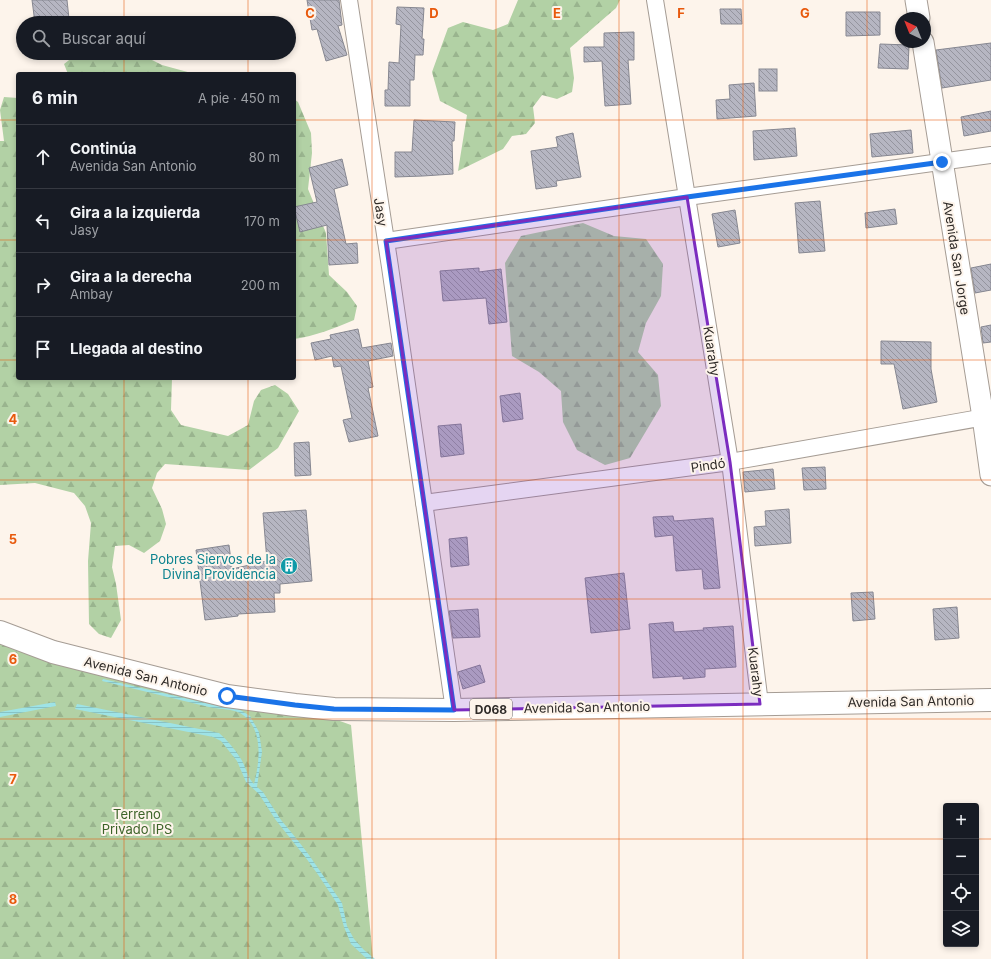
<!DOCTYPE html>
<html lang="es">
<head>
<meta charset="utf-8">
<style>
  :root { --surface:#171b24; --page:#20242c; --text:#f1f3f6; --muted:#9ea1a6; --line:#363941 }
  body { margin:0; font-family:Inter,sans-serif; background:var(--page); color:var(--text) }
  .controls { position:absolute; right:12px; bottom:12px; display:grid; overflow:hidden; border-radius:4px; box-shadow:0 2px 6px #0003 }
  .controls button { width:36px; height:36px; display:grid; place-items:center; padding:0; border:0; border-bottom:1px solid var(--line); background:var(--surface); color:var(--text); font:20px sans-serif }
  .compass { position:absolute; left:895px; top:12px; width:36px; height:36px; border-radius:50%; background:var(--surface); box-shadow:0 2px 6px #0003; rotate:317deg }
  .stop { position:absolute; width:12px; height:12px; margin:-9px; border:3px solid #1a73e8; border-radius:50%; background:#fff }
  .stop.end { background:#1a73e8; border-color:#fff; box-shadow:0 1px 4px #0008 }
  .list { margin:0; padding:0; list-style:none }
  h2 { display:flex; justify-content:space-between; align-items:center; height:52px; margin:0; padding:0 16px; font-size:17px }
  h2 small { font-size:13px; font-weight:400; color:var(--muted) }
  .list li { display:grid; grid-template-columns:26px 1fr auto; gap:12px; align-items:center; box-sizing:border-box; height:64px; padding:0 16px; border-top:1px solid var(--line) }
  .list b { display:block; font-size:15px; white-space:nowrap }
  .list p { margin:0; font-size:13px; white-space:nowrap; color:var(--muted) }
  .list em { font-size:13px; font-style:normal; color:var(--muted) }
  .icon { flex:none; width:22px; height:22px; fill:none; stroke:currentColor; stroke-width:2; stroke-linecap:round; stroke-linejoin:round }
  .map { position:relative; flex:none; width:991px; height:959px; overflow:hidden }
  .search { position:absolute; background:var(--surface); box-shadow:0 2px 6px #0003; left:16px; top:16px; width:280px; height:44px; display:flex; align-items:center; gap:10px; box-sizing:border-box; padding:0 14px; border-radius:22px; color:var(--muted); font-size:15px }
  .panel { position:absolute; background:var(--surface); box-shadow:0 2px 6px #0003; left:16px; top:72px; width:280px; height:308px; border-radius:4px }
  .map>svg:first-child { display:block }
  .forest { fill:url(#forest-firs) }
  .water { fill:url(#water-rules) }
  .building { fill:url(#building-back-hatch); stroke:#868791 }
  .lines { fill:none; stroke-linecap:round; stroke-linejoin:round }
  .minor-casing { stroke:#a59c94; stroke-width:18 }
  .tertiary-casing { stroke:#a59c94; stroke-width:23 }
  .primary-casing { stroke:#a59c94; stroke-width:24 }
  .minor { stroke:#fff; stroke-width:16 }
  .tertiary { stroke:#fff; stroke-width:21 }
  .primary { stroke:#fff; stroke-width:22 }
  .route { stroke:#1a73e8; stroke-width:5 }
  .marked { fill:#7b2cbf; fill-opacity:0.2; stroke:#7b2cbf; stroke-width:3; stroke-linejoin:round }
  .grid { fill:none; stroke:#e8590c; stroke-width:1; stroke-opacity:0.55 }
  .labels { text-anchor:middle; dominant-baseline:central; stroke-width:4; stroke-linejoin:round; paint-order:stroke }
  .shield { fill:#fdf4eb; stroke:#6d6762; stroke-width:1 }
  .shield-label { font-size:12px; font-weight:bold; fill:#2f2b28 }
  .street-label { font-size:13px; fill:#2f2b28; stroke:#fdf4eb }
  .culture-label { font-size:13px; fill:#0d838f; stroke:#fdf4eb; text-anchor:end }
  .park-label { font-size:13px; fill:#3c6328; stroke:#fdf4eb }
  .grid-label { font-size:13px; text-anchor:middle; font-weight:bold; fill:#e8590c; stroke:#fdf4eb; stroke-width:4; stroke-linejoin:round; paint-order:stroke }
</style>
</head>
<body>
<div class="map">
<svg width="991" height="959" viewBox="0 0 991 959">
  <defs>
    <pattern id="forest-firs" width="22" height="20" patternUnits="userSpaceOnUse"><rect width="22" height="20" fill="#b2d1a5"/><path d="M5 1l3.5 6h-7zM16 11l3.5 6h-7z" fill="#99b48e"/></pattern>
    <pattern id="water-rules" width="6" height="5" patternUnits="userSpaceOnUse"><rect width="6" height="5" fill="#9ee3e6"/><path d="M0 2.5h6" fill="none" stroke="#88c3c5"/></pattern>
    <pattern id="building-back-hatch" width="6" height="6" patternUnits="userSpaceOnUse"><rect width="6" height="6" fill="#b6b6c2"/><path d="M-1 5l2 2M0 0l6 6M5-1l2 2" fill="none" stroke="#94949e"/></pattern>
  </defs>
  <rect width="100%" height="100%" fill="#fdf4eb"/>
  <g class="forest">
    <path d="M518 0H620L616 8 570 48 574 78 572 92 557 99 542 95 533 107 535 123 526 134 512 136 503 149 458 171 467 115 440 101 432 72 448 28 463 22 493 30 508 24Z"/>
    <path d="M99 53H128L146 57 162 65 195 74H68L64 64 73 57Z"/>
    <path d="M4 97 18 98V378H172L171 410 181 425 228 436 248 425 254 401 261 390 275 385 288 394 299 411 278 448 249 470 165 464 157 473 152 488 162 509 166 524 160 541 144 553 129 545 115 546 112 567 116 584 121 620 111 638 99 634 89 624 88 561 91 523 85 506 74 493 35 483 0 485V141H4L0 110Z"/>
    <path d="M294 99 298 102 311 133 312 153 308 189 326 233 329 275 347 292 357 306 354 320C335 328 315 336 294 339Z"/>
    <path d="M583 223 614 236 646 239 663 264 661 296 646 323 638 352 658 375 661 406 630 458 605 465 577 450 563 422 561 391 539 372 512 356 505 263 521 236Z"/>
    <path d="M0 639 326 716 351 725 373 959H0Z"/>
  </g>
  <g class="water">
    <path d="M103 679 214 705 233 707 242 711 250 716 259 732 262 752 257 787 263 792 281 820 296 838 309 855 342 903 347 926 354 939 364 950 375 959H367L351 944 344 927 338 905 319 876 306 858 275 819 259 794 246 782 237 761 221 741 213 737 75 709 77 704 219 733C227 740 235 749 241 759 246 767 247 777 254 784 260 761 264 727 240 713 232 709 221 709 213 708L102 681Z"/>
    <path d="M55 702 56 706 0 717V712Z"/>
  </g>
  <g class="building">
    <path d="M32 0H67L69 19 35 23Z"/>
    <path d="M307 0H339L342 25 338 26 347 55 326 61 317 29 312 30Z"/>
    <path d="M397 7 424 8 422 39H424L423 55H415L414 80H410V106H385V90H388L389 62 399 63 401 25 396 24Z"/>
    <path d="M720 9H741L742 24H721Z"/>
    <path d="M846 12H880V35L846 36Z"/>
    <path d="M634 32V60H628L631 104 605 106 602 61 584 62V47H604V33Z"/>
    <path d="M991 43V80L942 88 936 50Z"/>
    <path d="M880 44 909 45 908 69 878 68Z"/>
    <rect x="759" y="69" width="18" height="22"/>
    <path d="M754 83 756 116 717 119 716 100 730 99 729 85Z"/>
    <path d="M991 111V131L964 136 961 117Z"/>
    <path d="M414 120 455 122 454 141H452L453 174 423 176 395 177V152H412Z"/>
    <path d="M795 128 797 156 754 160 753 131Z"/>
    <path d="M911 130 913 153 872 157 870 134Z"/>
    <path d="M573 133 581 177 556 181 557 186 536 189 531 151 558 147 556 137Z"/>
    <path d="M342 159 348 185 334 189 346 244 357 243 358 263 329 265 327 225 300 232 294 207 317 202 309 168Z"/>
    <path d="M820 201 825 251 799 253 795 203Z"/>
    <path d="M895 209 897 224 866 228 865 213Z"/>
    <path d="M735 210 740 243 718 247 712 214Z"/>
    <path d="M991 264V290L975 293 971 268Z"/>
    <path d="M479 268V272L501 269 507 322 489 324 486 298 443 301 440 271Z"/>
    <path d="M991 325V342L983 343 981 327Z"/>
    <path d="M358 329 362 348 391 343 393 356 368 361 373 387 368 388 378 436 349 442 343 420 352 418 341 366 334 367 332 356 315 360 311 343 331 339 330 335Z"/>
    <path d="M881 341 931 342V369L937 402 903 409 894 364H881Z"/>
    <path d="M520 393 523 419 503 422 500 396Z"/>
    <path d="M461 424 464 454 441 457 438 426Z"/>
    <path d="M309 442 311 475 295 476 294 443Z"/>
    <path d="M825 467 826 489 804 490 802 468Z"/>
    <path d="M773 469 775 489 745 492 743 472Z"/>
    <path d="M789 509 791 543 755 546 754 527 766 526 765 511Z"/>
    <path d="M306 510 312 581 280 584V593H274L275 612 238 614V616L205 620 196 550 229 545 232 569 267 561 263 513Z"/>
    <path d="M673 516 674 521 713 518 720 588 704 589 702 569 676 571 673 535 655 537 653 517Z"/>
    <path d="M467 537 469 565 451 567 449 539Z"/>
    <path d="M624 573 630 629 591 633 585 578Z"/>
    <path d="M873 592 875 619 853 621 851 593Z"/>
    <path d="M957 607 959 638 935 640 933 609Z"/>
    <path d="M478 609 480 637 453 638 449 611Z"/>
    <path d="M673 622 674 632 704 630 703 628 733 626 736 667 705 669V677L683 679V676L653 678 649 624Z"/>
    <path d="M480 665 485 682 463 689 458 672Z"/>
  </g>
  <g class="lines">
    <defs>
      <g id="minor">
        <path d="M349 0 390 267 454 710"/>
        <path d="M655 0 730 462 760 704"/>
        <path d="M386 241 687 197 991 155"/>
        <path d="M424 503 730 462 991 416"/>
      </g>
      <g id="tertiary">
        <path d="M916 0 919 18"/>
        <path d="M923 42 983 417 991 475"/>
      </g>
      <path id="primary" d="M0 632 53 652 227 696 295 705 334 709 454 710 991 700"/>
    </defs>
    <use href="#minor" class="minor-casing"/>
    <use href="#tertiary" class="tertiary-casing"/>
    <use href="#primary" class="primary-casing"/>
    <use href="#minor" class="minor"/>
    <use href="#tertiary" class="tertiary"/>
    <use href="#primary" class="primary"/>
  </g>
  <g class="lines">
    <path class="route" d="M227 696 295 705 334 709 454 710 386 241 687 197 942 162"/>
  </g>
  <path class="marked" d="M687 197 730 462 760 704 454 710 386 241Z"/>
  <path class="grid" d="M124 0V23M248 0V23M372 0V959M496 0V959M619 0V959M743 0V959M867 0V959M124 53V74M248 53V74M0 120H18M294 120H991M0 240H18M294 240H991M0 360H18M294 360H991M124 378V959M248 378V959M0 480H991M0 599H991M0 719H991M0 839H946M976 839H991"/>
  <defs>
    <symbol id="building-disc" viewBox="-11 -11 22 22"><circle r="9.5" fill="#0f9aa8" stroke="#fdf4eb"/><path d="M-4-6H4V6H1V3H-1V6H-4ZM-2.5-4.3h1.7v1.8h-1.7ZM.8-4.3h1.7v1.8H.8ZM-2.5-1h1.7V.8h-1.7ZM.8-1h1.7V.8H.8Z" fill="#fff"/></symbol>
  </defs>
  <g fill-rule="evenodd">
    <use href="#building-disc" x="279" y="556" width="20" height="20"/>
  </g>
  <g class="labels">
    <rect class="shield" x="470" y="699" width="42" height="20" rx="3"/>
    <g class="shield-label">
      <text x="491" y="709">D068</text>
    </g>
    <g class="street-label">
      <text transform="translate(381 212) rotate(81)">Jasy</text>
      <text transform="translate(957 258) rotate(81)">Avenida San Jorge</text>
      <text transform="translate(712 351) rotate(81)">Kuarahy</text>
      <text transform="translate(708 465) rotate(-8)">Pindó</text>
      <text transform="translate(756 672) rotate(83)">Kuarahy</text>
      <text transform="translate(146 676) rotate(14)">Avenida San Antonio</text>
      <text transform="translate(911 701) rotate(-1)">Avenida San Antonio</text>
      <text transform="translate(587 707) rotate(-1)">Avenida San Antonio</text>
    </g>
    <g class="culture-label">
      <text x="276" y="559">Pobres Siervos de la<tspan x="276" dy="15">Divina Providencia</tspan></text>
    </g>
    <g class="park-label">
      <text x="137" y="814">Terreno<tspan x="137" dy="15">Privado IPS</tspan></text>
    </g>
  </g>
  <g class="grid-label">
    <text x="310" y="18">C</text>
    <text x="434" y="18">D</text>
    <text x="557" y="18">E</text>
    <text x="681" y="18">F</text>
    <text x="805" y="18">G</text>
    <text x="13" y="424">4</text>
    <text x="13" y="544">5</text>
    <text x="13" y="664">6</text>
    <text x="13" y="784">7</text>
    <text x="13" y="904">8</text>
  </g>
</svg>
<div class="controls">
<button>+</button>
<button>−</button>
<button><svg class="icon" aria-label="locate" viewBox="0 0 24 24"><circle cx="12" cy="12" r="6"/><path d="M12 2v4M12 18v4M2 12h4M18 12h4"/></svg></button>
<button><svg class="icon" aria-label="layers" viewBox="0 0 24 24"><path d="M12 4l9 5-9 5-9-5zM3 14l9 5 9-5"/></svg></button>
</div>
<svg class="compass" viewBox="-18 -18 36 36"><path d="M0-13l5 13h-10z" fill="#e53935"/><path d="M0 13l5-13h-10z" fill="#9ea1a6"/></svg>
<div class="stop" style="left:227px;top:696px"></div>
<div class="stop end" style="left:942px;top:162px"></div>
<div class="search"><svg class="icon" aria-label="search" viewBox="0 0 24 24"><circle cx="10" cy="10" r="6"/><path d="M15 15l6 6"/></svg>Buscar aquí</div>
<section class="panel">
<h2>6 min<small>A pie · 450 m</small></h2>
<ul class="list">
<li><svg class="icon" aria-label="ahead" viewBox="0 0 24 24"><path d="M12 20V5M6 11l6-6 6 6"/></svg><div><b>Continúa</b><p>Avenida San Antonio</p></div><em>80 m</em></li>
<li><svg class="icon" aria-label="left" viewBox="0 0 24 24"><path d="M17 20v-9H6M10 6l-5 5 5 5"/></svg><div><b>Gira a la izquierda</b><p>Jasy</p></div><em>170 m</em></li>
<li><svg class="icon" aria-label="right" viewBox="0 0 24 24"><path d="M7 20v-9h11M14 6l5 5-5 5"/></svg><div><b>Gira a la derecha</b><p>Ambay</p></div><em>200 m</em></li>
<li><svg class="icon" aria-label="arrive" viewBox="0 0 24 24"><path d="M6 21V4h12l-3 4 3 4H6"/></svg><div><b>Llegada al destino</b></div></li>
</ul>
</section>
</div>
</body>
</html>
